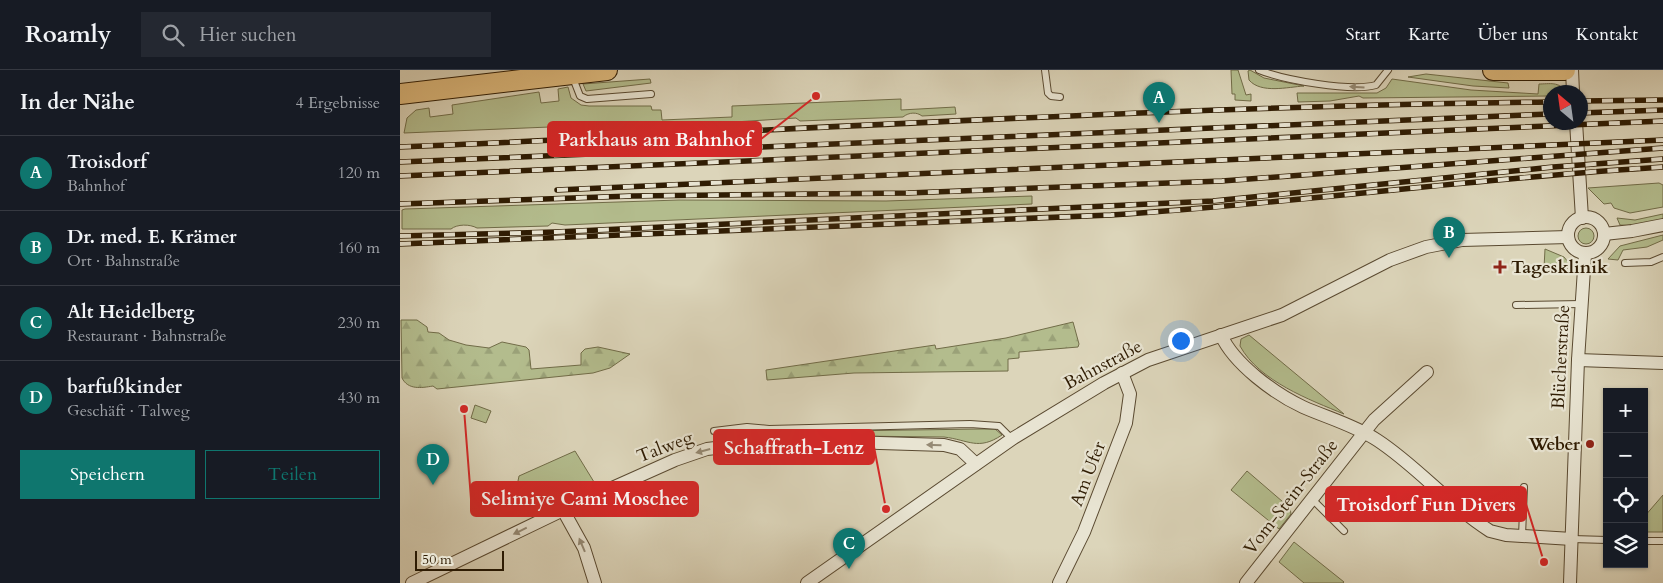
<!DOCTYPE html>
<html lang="de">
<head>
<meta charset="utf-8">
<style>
  :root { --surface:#171b24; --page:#242831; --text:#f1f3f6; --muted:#9ea1a6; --line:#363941; --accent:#0f766e }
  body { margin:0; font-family:Cardo,serif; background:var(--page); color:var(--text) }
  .controls { position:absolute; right:15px; bottom:15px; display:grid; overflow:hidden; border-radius:0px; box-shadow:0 1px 4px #0004 }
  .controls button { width:45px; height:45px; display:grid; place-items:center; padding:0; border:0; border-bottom:1px solid var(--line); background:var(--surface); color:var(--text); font:25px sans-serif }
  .compass { position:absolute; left:1143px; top:15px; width:45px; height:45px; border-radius:50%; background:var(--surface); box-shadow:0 1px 4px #0004; rotate:331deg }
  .scale { position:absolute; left:15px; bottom:12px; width:89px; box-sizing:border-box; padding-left:5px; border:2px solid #2f1c03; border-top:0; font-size:14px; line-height:18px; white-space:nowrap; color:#2f1c03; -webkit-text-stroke:4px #e8e4d2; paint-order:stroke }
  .you { position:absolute; left:780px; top:270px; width:18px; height:18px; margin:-12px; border:4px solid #fff; border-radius:50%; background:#1a73e8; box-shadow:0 0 0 8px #1a73e833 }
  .badge { display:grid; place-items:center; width:32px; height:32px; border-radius:50%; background:var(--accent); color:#fff; font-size:16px; font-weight:700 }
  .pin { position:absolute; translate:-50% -41px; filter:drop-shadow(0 1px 2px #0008) }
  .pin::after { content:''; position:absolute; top:26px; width:18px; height:15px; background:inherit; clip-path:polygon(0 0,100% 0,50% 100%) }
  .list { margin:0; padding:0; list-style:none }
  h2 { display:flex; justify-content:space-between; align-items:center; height:65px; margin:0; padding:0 20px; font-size:21px }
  h2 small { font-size:16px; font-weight:400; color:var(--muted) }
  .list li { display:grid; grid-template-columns:32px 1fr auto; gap:15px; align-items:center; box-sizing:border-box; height:75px; padding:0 20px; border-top:1px solid var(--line) }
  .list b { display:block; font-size:19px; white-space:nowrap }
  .list p { margin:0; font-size:16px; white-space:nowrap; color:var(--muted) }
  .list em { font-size:16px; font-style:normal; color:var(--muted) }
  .actions { display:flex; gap:10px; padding:15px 20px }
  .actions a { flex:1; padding:11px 0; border:1px solid var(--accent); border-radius:0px; text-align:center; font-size:18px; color:var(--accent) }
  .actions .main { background:var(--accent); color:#fff }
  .icon { flex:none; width:28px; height:28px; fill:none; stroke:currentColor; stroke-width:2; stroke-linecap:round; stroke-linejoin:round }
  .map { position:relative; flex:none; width:1263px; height:513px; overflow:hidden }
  header { display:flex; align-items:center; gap:30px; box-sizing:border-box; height:70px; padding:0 25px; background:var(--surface); border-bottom:1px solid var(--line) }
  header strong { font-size:24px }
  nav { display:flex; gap:28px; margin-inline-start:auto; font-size:18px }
  .search { width:350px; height:45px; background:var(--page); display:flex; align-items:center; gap:12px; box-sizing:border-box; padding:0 18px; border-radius:0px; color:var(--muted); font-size:19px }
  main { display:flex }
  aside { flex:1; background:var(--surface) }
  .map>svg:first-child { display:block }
  .green { fill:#b3bc8d; stroke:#716c48 }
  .forest { fill:url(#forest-firs); stroke:#716c48 }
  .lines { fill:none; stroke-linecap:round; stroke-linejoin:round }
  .lane-casing { stroke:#5a4a31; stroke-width:8 }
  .street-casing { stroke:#5a4a31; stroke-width:14 }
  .primary-casing { stroke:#2f1c03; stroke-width:22 }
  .lane { stroke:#e8e4d2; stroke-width:6 }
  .street { stroke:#e8e4d2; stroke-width:12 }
  .primary { stroke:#deba7d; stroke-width:20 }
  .rail-casing { stroke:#2f1c03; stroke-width:5.5 }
  .rail { stroke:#e8e4d2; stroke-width:4; stroke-dasharray:11; stroke-linecap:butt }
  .oneway { fill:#958a75 }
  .poi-dot { fill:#8f2418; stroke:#e8e4d2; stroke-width:2 }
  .labels { text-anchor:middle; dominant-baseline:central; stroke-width:4.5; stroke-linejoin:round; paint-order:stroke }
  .poi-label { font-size:18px; font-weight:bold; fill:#2f1c03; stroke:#e8e4d2; text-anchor:start }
  .street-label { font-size:18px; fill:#2f1c03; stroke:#e8e4d2 }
  .leader { fill:none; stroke:#d62828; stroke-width:2 }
  .callout-dot { fill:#d62828; stroke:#e8e4d2; stroke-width:2 }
  .callout { fill:#d62828; stroke:#d62828; stroke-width:2 }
  .callout-label { font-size:19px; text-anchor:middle; font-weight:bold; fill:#fff }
</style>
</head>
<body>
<header>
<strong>Roamly</strong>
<div class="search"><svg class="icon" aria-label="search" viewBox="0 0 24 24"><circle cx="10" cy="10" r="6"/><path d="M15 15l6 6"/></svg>Hier suchen</div>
<nav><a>Start</a><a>Karte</a><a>Über uns</a><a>Kontakt</a></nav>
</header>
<main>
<aside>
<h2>In der Nähe<small>4 Ergebnisse</small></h2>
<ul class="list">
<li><span class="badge">A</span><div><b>Troisdorf</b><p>Bahnhof</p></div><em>120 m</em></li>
<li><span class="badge">B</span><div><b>Dr. med. E. Krämer</b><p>Ort · Bahnstraße</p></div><em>160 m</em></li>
<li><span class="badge">C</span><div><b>Alt Heidelberg</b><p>Restaurant · Bahnstraße</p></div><em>230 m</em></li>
<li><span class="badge">D</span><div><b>barfußkinder</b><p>Geschäft · Talweg</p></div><em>430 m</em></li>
</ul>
<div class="actions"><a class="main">Speichern</a><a>Teilen</a></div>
</aside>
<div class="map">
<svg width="1263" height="513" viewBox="0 0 1263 513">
  <defs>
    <pattern id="forest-firs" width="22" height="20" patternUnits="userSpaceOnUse" patternTransform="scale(1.25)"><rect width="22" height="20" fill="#b3bc8d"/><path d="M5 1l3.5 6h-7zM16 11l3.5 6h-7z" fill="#9aa178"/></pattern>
  </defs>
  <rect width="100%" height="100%" fill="#dcd5ba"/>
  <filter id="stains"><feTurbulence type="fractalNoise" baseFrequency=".004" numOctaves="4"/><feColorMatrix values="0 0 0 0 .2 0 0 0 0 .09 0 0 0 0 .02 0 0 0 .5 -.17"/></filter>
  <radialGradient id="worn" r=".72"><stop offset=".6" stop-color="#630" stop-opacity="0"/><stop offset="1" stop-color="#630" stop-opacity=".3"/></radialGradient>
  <g class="green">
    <path d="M831 0H838L846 25 851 24V31L835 30V24H832Z"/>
    <path d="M850 0 864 8 904 16C888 17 861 24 849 10L848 1Z"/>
    <path d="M1026 4 1108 13 1109 18 1073 16 1008 7Z"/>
    <path d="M250 9 251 13 186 21 183 14Z"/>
    <path d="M992 9 1071 20 1138 24 1139 14C1149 14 1160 11 1165 22H1150V26L963 28 959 26 930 31 898 32 897 23H977L986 18Z"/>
    <path d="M168 17 171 28 181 35 189 36H251L252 40H261L262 50 332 47V36L501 29V40L555 37 556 44 522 46C517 42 509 42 503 47L400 51 396 48 288 55 277 53 273 56 175 60 174 56 4 63 7 48 16 40 29 38 30 47 53 44 52 35 139 22 141 33 159 31 158 19Z"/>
    <path d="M1259 113 1263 115V137L1230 143 1214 138 1211 133 1204 134 1188 118Z"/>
    <path d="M632 126V134L165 155 152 153 148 156 77 158C70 154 57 154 51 159H2V140L5 139 279 130 486 131Z"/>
    <path d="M1263 144V149L1233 156 1220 155 1217 148 1235 150Z"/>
    <circle cx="1186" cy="166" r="8"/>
    <path d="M1263 165V170L1247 177 1223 180 1218 190 1208 189 1220 176Z"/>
    <path d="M1145 179 1164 187 1173 198H1144Z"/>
    <path d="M849 265 938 339 944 344C910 330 859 311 840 276L841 269Z"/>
    <path d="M75 335 91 341 86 353 71 348Z"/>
    <path d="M581 359H595L602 365C578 381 569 370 544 367L359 365 355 360 369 362Z"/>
    <path d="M175 381 194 412 129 443 118 411 119 406Z"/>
    <path d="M847 401 890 438 891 444 879 459 831 420Z"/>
    <path d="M1263 425V462H1244V447Z"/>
    <path d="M894 472 944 512 943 513H904L879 492Z"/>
  </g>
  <g class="forest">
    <path d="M1 250H17L27 257 28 262 39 263 49 270 66 275 89 278 102 272 126 277 129 280 131 299 181 295V283L185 279 198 277 230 284 210 298 193 303 37 319 33 316C21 318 8 320 2 308Z"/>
    <path d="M673 252 679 274 678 277 619 282V288L608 289V301L454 303 367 310 366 300 535 275 536 279 606 268Z"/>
  </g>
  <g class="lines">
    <defs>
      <g id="lane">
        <path d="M645 0 648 23 651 26 660 27"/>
        <path d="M859 0C884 10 951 22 976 15L988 0"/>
        <path d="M173 8 180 26 187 29 251 24"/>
        <path d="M1225 193 1251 192 1263 187"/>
        <path d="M1116 235 1181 234"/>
        <path d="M314 361 347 357 369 359 570 354 599 356 612 369"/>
        <path d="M912 429 944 461"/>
        <path d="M1122 466 1124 417"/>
        <path d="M1172 469 1207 470"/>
        <path d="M1244 471H1263"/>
      </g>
      <g id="street">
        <path d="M1172 0 1173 22"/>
        <path d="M1176 52 1182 148"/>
        <circle cx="1186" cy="165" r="18"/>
        <path d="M1204 164 1232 161 1263 155"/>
        <path d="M821 265C834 294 875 324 903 337 928 348 954 355 977 370 1017 396 1049 435 1090 461L1106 465 1172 469"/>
        <path d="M1178 290 1263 293"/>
        <path d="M163 440 184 478 195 513"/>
        <path d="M12 513 163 440 275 390 307 379 384 370 544 375 560 379 576 394"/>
        <path d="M407 513 612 369 704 313 748 290 882 245 990 190 1026 177 1062 170 1168 167"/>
        <path d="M659 513 684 462 726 353 730 324 722 303"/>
        <path d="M846 513 974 350 1027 302"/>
        <path d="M1170 513 1178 290 1185 184"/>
      </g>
      <g id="primary">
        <path d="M1093 0H1165"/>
        <path d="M0 24 207 0"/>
      </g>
    </defs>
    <use href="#lane" class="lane-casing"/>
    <use href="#street" class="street-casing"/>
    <use href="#primary" class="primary-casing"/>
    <use href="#lane" class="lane"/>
    <use href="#street" class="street"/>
    <use href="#primary" class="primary"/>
    <defs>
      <g id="rail">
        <path d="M1180 31 1263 30"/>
        <path d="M1180 43 1263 40"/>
        <path d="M0 77C383 61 767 36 1150 32"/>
        <path d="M0 92 1150 44"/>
        <path d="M0 106 1263 51"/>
        <path d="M157 120 1263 70"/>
        <path d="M0 134 232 126 508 123 822 111 1263 78"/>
        <path d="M0 166 156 162 813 131 1153 97 1263 89"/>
        <path d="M0 174 711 145C896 133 1079 108 1263 97"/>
      </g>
    </defs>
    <use href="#rail" class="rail-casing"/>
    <use href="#rail" class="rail"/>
  </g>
  <defs><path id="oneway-solid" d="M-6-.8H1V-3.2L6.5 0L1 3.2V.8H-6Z" transform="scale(1.25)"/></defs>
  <g class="oneway">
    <use href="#oneway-solid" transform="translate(957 17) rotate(-177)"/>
    <use href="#oneway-solid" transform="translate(534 375) rotate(-179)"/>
    <use href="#oneway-solid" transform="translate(303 381) rotate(165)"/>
    <use href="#oneway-solid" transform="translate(120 461) rotate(154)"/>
    <use href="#oneway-solid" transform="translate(182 475) rotate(-113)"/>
  </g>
  <g class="poi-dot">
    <path d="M1097.5 189.5h5v5h5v5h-5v5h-5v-5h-5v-5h5z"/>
    <circle cx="1190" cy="374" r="5"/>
  </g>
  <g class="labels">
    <g class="poi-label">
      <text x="1111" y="197">Tagesklinik</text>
      <text x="1180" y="374" text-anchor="end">Weber</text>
    </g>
    <g class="street-label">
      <text transform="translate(1161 287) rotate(-87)">Blücherstraße</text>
      <text transform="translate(703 295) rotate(-28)">Bahnstraße</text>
      <text transform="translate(265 377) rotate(-21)">Talweg</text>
      <text transform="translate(688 404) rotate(-69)">Am Ufer</text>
      <text transform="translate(891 427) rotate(-52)">Vom-Stein-Straße</text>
    </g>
  </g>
  <path class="leader" d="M416 26L361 69M486 439L474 377M64 339L71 429M1144 492L1126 434"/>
  <g class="callout-dot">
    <circle cx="416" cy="26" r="5"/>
    <circle cx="486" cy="439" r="5"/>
    <circle cx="64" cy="339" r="5"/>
    <circle cx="1144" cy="492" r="5"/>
  </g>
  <g class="callout">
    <rect x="148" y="52" width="213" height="34" rx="5"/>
    <rect x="314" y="360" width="160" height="34" rx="5"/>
    <rect x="71" y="412" width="227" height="34" rx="5"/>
    <rect x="926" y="417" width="200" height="34" rx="5"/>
  </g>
  <g class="callout-label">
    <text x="255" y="76">Parkhaus am Bahnhof</text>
    <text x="394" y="384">Schaffrath-Lenz</text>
    <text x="185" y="435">Selimiye Cami Moschee</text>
    <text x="1026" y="441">Troisdorf Fun Divers</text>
  </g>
  <rect width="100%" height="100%" filter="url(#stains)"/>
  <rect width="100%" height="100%" fill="url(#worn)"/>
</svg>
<div class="controls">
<button>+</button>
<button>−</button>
<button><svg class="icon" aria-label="locate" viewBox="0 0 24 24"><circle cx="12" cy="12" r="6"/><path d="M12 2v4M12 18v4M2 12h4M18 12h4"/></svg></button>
<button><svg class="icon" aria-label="layers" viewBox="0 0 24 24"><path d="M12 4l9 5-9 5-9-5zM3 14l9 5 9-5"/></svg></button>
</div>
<svg class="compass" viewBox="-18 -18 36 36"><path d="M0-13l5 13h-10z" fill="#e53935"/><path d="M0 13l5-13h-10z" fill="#9ea1a6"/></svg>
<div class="scale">50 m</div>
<div class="you"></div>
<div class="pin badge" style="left:759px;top:53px">A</div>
<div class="pin badge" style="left:1049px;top:188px">B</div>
<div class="pin badge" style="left:449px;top:499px">C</div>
<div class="pin badge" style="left:33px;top:415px">D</div>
</div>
</main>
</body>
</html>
